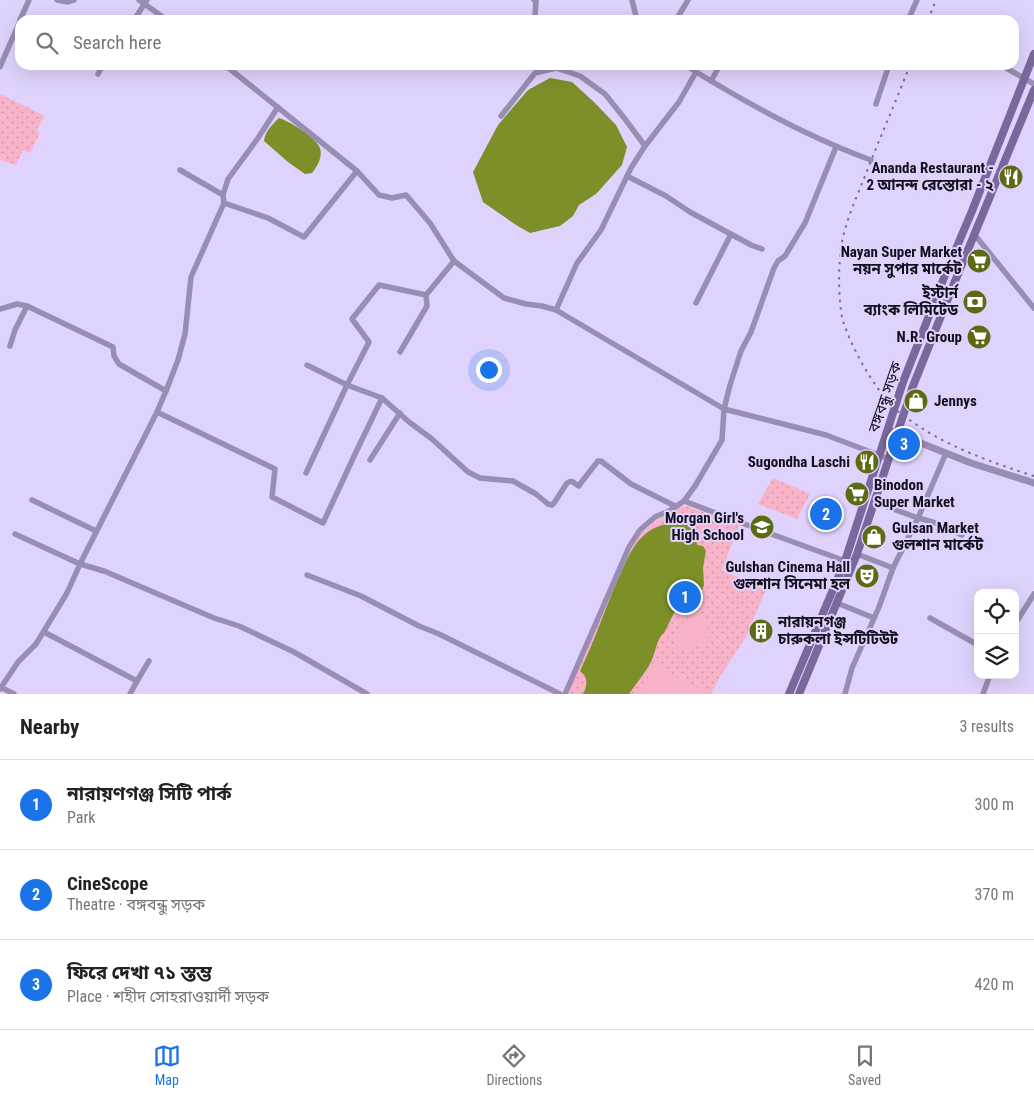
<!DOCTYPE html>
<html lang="en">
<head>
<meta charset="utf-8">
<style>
  :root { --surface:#fff; --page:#f2f2f2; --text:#222; --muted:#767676; --line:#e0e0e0; --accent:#1a73e8 }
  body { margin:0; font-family:"Roboto Condensed","Noto Sans Bengali",sans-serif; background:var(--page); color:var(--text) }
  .controls { position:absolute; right:15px; bottom:15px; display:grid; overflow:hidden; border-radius:10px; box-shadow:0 5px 20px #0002 }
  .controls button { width:45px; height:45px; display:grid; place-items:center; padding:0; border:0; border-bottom:1px solid var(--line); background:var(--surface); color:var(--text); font:25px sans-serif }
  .you { position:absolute; left:488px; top:369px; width:18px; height:18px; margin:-12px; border:4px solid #fff; border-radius:50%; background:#1a73e8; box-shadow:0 0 0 8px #1a73e833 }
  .badge { display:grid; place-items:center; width:32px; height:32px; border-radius:50%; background:var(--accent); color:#fff; font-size:16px; font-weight:700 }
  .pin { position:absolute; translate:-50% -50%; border:2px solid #fff; box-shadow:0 1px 5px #0006 }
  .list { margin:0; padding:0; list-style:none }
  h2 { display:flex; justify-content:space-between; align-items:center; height:65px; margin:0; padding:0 20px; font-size:21px }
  h2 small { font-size:16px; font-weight:400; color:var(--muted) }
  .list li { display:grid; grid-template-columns:32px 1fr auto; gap:15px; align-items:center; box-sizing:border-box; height:90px; padding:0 20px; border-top:1px solid var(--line) }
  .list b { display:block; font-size:19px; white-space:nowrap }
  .list p { margin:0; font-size:16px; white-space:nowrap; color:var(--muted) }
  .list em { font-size:16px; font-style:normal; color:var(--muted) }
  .icon { flex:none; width:28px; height:28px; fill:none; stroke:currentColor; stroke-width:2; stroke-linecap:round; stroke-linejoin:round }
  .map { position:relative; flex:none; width:1034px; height:694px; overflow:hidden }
  .search { position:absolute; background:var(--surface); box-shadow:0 5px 20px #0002; left:15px; right:15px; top:15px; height:55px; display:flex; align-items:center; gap:12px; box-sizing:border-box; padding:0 18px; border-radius:15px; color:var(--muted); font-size:19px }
  .sheet { height:335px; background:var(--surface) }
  nav { display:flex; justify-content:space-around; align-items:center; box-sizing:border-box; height:70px; border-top:1px solid var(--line); background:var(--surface); font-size:14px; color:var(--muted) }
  nav a { display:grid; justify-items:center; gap:2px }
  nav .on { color:var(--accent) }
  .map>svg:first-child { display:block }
  .park { fill:url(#park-dots) }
  .pitch { fill:#f9b3c8 }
  .water { fill:#7c8f29 }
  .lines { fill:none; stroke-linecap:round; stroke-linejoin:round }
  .minor { stroke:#998db3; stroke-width:5.5 }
  .tertiary { stroke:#998db3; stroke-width:7 }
  .secondary { stroke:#7a679e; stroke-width:8 }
  .rail { stroke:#786f8b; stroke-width:2; stroke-dasharray:2.5 5; stroke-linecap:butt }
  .labels { text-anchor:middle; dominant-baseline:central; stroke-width:4; stroke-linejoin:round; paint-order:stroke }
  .poi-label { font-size:15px; font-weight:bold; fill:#140f1d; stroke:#dfd2fc; text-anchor:end }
  .street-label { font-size:15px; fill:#140f1d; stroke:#dfd2fc }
</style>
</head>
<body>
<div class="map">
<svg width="1034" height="694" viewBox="0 0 1034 694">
  <defs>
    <pattern id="park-dots" width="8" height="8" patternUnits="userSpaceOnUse" patternTransform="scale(1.25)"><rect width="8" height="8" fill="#f9b3c8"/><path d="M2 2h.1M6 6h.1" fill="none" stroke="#d599ab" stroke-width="1.8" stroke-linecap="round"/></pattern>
  </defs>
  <rect width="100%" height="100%" fill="#dfd2fc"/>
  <g class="park">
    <path d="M0 94 45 116 36 131 40 133 30 153 23 150 16 165 0 160Z"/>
    <path d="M773 478 810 494 797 519 758 504Z"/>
    <path d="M687 506 739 525 722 570 766 589 747 635 721 675 711 694H566L623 563 640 535 653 523 679 507Z"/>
  </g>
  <g class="pitch">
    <path d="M697 613C703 615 704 619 706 625 707 628 709 630 709 633 708 646 689 650 680 651L675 648C674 638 687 616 697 613Z"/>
    <path d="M655 666 705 691 703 694H641Z"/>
  </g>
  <g class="water">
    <path d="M550 78 572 82 594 102 616 125 627 147 622 165 596 194 579 205 573 216 560 226 530 233 516 225 483 202 473 172 498 125 528 90Z"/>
    <path d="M279 118C289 121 316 137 320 148 323 157 317 167 312 173L305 174 288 162 264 141C265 131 272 125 279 118Z"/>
    <path d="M680 521C691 526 696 532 697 545L703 546 706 551 703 568 704 585 702 590 694 599 680 601 664 633C657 639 657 646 654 654 650 668 637 682 629 694H583C588 685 588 677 580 671 596 638 607 603 622 570 626 561 634 544 642 537 652 527 666 523 680 521Z"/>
  </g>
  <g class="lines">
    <g class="minor">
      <path d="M57 0 68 2 74 0"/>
      <path d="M139 0 167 20"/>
      <path d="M534 0 536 1 535 17 536 20"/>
      <path d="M632 0 637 20"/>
      <path d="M20 20 29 0"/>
      <path d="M134 20 147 0"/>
      <path d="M676 20 688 0"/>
      <path d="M908 20 917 0"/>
      <path d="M225 65 357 171 379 195 392 198 406 195 430 223 454 261 504 298 526 304 542 306 556 310 724 409 826 435 889 459"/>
      <path d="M685 65C744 102 805 136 871 160"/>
      <path d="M1001 65 1034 84"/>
      <path d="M0 67 20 21"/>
      <path d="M98 74 103 65"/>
      <path d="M711 81 720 65"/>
      <path d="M876 104 889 65"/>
      <path d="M501 116 535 73 556 68 580 76 605 94 625 119 645 146"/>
      <path d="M180 170 223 195"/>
      <path d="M627 176 666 196 690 212 751 245 762 249"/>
      <path d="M224 203 268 218 304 237 357 171"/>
      <path d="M974 234 1034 308"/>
      <path d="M696 303 731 234"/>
      <path d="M0 309 17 304 27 306 113 347 114 356 119 364 166 391 178 360 185 334 191 277 224 203 223 195 228 179 258 138 278 107"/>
      <path d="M556 310 577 263 601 230 631 168 645 146 679 102 696 72"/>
      <path d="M10 346 15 330 27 306"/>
      <path d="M400 352 427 306 426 295"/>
      <path d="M307 365 347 385 369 342 352 319 379 285 426 295 454 261"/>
      <path d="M166 391 157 412 275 469 272 497 323 523 356 452 382 398 347 385 306 473"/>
      <path d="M382 398 409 422 432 439 468 472 480 478 513 481 536 494 548 504 552 505 554 503 567 483C573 479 574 484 579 486L580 484 598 461H601L631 484 675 506"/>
      <path d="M370 460 400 413"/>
      <path d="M32 500 96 531"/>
      <path d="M684 501 755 528 848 562"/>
      <path d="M874 502 918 518 936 523 962 535"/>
      <path d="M15 534 80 564 104 571 214 618 239 626 294 652 367 694"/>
      <path d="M857 554 893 568"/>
      <path d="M307 575 361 596 419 626 439 634 560 694"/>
      <path d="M837 603 874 618"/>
      <path d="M930 618 978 645"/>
      <path d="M1015 624 1034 594"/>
      <path d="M44 632 137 681 149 661"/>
      <path d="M0 687 14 694"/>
      <path d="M0 689 18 662 36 644 67 593 80 564 157 412"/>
      <path d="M130 694 137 681"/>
      <path d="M565 694 629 547 640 530 655 517 669 511 684 501 695 486 722 440 724 409 730 385 741 351 751 332 774 268 778 261 785 256 805 223 836 147"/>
      <path d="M845 694 852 668 879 607 893 568 918 518 946 453"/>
      <path d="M983 694 990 675"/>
    </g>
    <path class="tertiary" d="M888 430 971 463 1034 483"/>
    <g class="secondary">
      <path d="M789 694 845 561 903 382 947 270 972 211 1034 54"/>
      <path d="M799 694 857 554 913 386 953 286 1034 90"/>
    </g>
    <g class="rail">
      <path d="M928 20 936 0"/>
      <path d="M910 65C895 104 878 142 863 181 855 201 846 221 842 242 838 261 838 303 843 321 852 349 874 388 895 409 904 417 916 424 926 431 960 451 996 464 1034 476"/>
    </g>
  </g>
  <defs>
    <symbol id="restaurant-disc" viewBox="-11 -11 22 22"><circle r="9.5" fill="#5b6a13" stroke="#dfd2fc"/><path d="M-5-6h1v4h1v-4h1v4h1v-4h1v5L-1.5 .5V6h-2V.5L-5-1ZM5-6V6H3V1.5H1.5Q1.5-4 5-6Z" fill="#fff"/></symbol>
    <symbol id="supermarket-disc" viewBox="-11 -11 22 22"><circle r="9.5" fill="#5b6a13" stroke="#dfd2fc"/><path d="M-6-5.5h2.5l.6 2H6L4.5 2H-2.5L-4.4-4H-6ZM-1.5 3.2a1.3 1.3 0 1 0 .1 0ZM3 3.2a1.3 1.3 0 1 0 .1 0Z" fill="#fff"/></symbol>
    <symbol id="bank-disc" viewBox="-11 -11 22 22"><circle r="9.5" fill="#5b6a13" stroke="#dfd2fc"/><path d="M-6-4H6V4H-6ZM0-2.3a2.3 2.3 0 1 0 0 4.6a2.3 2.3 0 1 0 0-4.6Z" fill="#fff"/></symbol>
    <symbol id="shop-disc" viewBox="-11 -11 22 22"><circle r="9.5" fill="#5b6a13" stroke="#dfd2fc"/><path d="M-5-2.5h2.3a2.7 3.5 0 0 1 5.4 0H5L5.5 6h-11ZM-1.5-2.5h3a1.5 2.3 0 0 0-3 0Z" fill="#fff"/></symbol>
    <symbol id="school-disc" viewBox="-11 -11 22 22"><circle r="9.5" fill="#5b6a13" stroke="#dfd2fc"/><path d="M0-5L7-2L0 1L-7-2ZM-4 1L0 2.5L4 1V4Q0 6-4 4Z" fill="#fff"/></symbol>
    <symbol id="theatre-disc" viewBox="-11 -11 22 22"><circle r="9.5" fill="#5b6a13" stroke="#dfd2fc"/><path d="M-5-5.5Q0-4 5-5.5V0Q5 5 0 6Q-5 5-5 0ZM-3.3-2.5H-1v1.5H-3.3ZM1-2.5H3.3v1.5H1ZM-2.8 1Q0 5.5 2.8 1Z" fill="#fff"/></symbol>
    <symbol id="building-disc" viewBox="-11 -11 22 22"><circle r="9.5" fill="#5b6a13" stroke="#dfd2fc"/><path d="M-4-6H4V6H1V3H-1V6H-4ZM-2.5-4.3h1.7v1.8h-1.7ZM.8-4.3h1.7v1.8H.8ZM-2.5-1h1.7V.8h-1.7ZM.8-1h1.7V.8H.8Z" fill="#fff"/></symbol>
  </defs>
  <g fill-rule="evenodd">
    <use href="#restaurant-disc" x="997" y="163" width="28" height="28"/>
    <use href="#supermarket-disc" x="965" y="247" width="28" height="28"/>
    <use href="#bank-disc" x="961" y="288" width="28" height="28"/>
    <use href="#supermarket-disc" x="965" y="323" width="28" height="28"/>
    <use href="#shop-disc" x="902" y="387" width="28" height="28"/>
    <use href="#restaurant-disc" x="853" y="448" width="28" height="28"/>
    <use href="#supermarket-disc" x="843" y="480" width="28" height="28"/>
    <use href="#school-disc" x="748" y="513" width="28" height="28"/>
    <use href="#shop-disc" x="860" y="523" width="28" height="28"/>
    <use href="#theatre-disc" x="853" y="562" width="28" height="28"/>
    <use href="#building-disc" x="747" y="617" width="28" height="28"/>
  </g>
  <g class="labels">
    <g class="poi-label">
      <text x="994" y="168">Ananda Restaurant -<tspan x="994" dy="17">2 আনন্দ রেস্তোরা - ২</tspan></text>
      <text x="962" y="252">Nayan Super Market<tspan x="962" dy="17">নয়ন সুপার মার্কেট</tspan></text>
      <text x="958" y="293">ইস্টার্ন<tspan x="958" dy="17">ব্যাংক লিমিটেড</tspan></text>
      <text x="962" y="337">N.R. Group</text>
      <text x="934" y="401" text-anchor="start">Jennys</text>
      <text x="850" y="462">Sugondha Laschi</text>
      <text x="874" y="485" text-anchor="start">Binodon<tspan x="874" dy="17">Super Market</tspan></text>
      <text x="744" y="518">Morgan Girl's<tspan x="744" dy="17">High School</tspan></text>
      <text x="892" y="528" text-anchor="start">Gulsan Market<tspan x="892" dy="17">গুলশান মার্কেট</tspan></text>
      <text x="850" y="567">Gulshan Cinema Hall<tspan x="850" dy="17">গুলশান সিনেমা হল</tspan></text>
      <text x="778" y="622" text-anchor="start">নারায়নগঞ্জ<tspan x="778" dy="17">চারুকলা ইন্সটিটিউট</tspan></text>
    </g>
    <g class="street-label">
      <text transform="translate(885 397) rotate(-71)">বঙ্গবন্ধু সড়ক</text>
    </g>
  </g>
</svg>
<div class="controls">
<button><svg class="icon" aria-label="locate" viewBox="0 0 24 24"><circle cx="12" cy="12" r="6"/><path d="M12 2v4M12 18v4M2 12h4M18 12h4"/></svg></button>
<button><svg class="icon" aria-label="layers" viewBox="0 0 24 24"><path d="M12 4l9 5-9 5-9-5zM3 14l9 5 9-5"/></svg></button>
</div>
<div class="you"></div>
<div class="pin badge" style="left:685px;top:597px">1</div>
<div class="pin badge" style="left:826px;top:514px">2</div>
<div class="pin badge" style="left:904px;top:444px">3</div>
<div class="search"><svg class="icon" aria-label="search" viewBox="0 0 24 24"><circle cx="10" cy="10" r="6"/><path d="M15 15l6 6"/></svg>Search here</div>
</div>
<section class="sheet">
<h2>Nearby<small>3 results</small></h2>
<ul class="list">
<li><span class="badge">1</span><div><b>নারায়ণগঞ্জ সিটি পার্ক</b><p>Park</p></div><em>300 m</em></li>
<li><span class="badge">2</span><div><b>CineScope</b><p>Theatre · বঙ্গবন্ধু সড়ক</p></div><em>370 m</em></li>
<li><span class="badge">3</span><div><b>ফিরে দেখা ৭১ স্তম্ভ</b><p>Place · শহীদ সোহরাওয়ার্দী সড়ক</p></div><em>420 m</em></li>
</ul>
</section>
<nav>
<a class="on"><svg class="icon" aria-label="map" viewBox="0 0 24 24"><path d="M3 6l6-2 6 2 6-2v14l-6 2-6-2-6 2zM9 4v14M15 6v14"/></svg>Map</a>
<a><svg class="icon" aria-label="directions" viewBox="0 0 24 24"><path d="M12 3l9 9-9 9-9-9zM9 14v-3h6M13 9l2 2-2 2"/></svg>Directions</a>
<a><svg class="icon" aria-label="saved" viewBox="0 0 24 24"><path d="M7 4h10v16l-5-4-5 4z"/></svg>Saved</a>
</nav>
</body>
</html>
